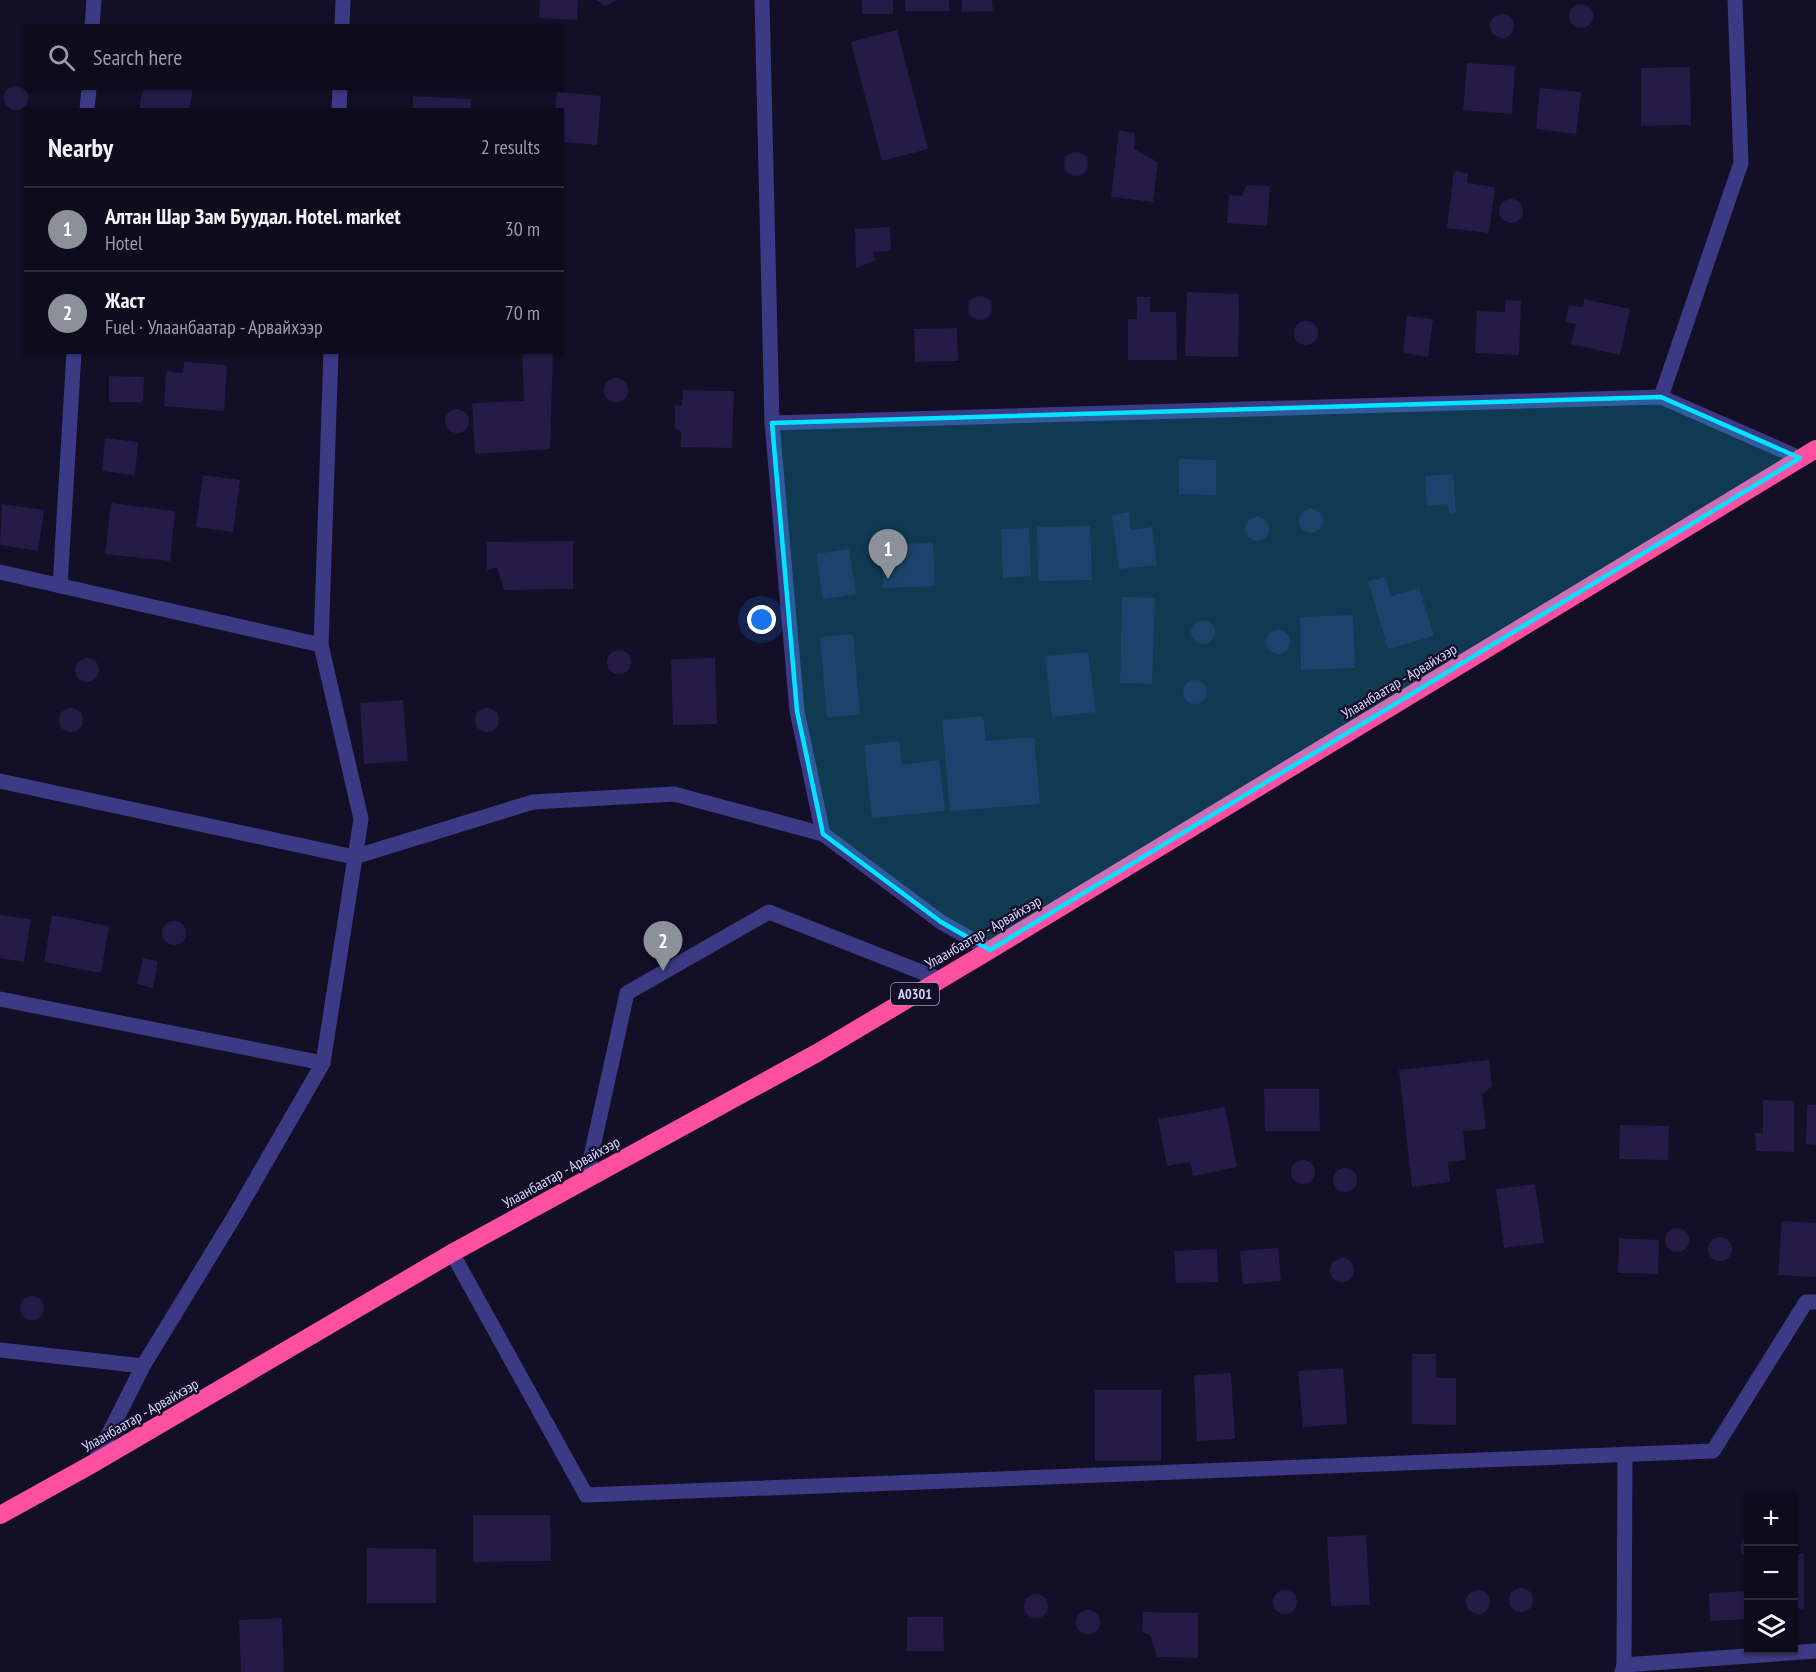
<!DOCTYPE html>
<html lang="en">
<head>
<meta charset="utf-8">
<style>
  :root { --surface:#0e0b1c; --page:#171425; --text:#f1f3f6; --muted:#9b9ba3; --line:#2e2b3b; --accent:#8c9099 }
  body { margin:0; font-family:"PT Sans Narrow",sans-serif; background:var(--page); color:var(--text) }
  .controls { position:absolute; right:18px; bottom:18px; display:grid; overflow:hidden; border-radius:0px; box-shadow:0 2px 4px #0004 }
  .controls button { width:54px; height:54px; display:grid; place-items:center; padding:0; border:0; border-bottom:2px solid var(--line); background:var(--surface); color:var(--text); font:30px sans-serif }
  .you { position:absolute; left:762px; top:620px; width:21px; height:21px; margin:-15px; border:4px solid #fff; border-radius:50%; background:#1a73e8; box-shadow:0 0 0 9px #1a73e833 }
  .badge { display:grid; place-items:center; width:39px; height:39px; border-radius:50%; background:var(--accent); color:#fff; font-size:20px; font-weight:700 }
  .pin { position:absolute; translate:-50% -50px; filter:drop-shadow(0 2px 3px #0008) }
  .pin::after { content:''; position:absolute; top:32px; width:21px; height:18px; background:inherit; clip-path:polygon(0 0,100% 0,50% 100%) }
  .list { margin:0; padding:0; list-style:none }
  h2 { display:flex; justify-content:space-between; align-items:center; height:78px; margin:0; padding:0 24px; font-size:26px }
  h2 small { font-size:20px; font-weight:400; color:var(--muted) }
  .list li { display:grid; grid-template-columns:39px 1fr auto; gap:18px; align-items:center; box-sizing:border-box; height:84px; padding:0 24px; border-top:2px solid var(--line) }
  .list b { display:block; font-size:22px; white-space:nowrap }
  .list p { margin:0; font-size:20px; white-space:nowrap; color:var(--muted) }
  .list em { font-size:20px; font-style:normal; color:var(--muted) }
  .icon { flex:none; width:33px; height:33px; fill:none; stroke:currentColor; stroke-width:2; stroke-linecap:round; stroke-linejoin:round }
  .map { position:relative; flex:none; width:1816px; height:1672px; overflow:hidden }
  .search { position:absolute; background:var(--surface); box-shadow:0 2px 4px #0004; left:24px; top:24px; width:540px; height:66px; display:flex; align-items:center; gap:15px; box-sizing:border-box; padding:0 21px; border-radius:0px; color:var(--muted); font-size:22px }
  .panel { position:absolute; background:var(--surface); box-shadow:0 2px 4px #0004; left:24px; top:108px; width:540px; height:246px; border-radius:0px }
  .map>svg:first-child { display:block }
  .building { fill:#241b47 }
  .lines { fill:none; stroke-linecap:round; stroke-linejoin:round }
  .lane { stroke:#3d3a85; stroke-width:15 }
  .street { stroke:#3d3a85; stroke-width:15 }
  .highway { stroke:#ff4fa3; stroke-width:18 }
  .marked { fill:#00e5ff; fill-opacity:0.2; stroke:#00e5ff; stroke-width:4.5; stroke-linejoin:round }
  .labels { text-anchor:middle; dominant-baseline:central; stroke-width:4.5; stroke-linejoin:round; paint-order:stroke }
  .shield { fill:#130f26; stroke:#9e99be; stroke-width:1.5 }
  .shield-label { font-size:14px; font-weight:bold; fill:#d9d4ff }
  .street-label { font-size:15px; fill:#d9d4ff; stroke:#130f26 }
</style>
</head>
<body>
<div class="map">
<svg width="1816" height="1672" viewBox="0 0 1816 1672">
  <rect width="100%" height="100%" fill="#130f26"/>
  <g class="building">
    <path d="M540 0H578L577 20 539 18Z"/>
    <path d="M596 0H617L606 6Z"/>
    <rect x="862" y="0" width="31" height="14"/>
    <rect x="905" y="0" width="44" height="11"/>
    <path d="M962 0H992L993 11 962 12Z"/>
    <circle cx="1581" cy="16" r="12"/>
    <circle cx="1502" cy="26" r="12"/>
    <path d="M897 30 928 149 882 161 851 42Z"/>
    <path d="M1467 63 1515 66 1512 114 1463 110Z"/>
    <path d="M1690 67 1691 125 1641 126V68Z"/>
    <circle cx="16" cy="98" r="12"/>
    <path d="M143 88 193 89 189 110H139Z"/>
    <path d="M1540 88 1581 92 1576 134 1536 129Z"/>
    <path d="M557 92 601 96 597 145 562 142V110H555Z"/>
    <path d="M413 96 471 99 470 110H413Z"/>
    <path d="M1119 130 1135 133 1134 149 1158 162 1153 202 1111 197Z"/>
    <circle cx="1076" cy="164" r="12"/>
    <path d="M1454 171 1468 173 1467 183 1495 187 1489 233 1447 228Z"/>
    <path d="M1247 185 1270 186 1267 226 1227 223 1229 195 1242 196Z"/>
    <circle cx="1511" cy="211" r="12"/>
    <path d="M890 227 891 251 873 252 876 260 856 268 855 229Z"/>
    <path d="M1187 292 1239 294 1238 357 1185 356Z"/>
    <circle cx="980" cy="308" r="12"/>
    <path d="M1137 297H1150V312H1176L1177 360H1128V319H1137Z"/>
    <path d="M1584 299 1630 309 1620 355 1571 344 1576 324 1565 322 1569 305 1583 307Z"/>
    <path d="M1506 300 1521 301 1519 355 1475 353 1477 311 1505 312Z"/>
    <path d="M1407 316 1433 319 1428 357 1403 353Z"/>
    <circle cx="1306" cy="333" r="12"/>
    <path d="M957 328 958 361 915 362 914 329Z"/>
    <path d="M522 352H553L550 449 475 454 472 403 524 401Z"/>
    <path d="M184 362 227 365 224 411 164 406 166 371 183 373Z"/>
    <path d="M109 376 144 377 143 402H109Z"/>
    <circle cx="616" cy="390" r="12"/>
    <path d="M683 390 734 391 732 448 681 447V432L675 428V405L682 406Z"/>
    <circle cx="457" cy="421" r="12"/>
    <path d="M105 438 138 442 135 475 102 471Z"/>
    <path d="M1179 459 1216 460V495L1179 494Z"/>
    <path d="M1453 474 1456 513 1450 514 1447 504 1427 506 1425 476Z"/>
    <path d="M203 475 240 480 233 532 196 527Z"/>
    <path d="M111 503 175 511 170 561 105 554Z"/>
    <path d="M2 504 44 510 38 551 0 545Z"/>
    <circle cx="1311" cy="521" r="12"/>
    <path d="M1129 512 1131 530 1152 527 1157 565 1119 569 1112 515Z"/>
    <circle cx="1257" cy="529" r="12"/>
    <path d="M1090 526 1092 580 1038 581 1037 527Z"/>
    <path d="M1029 528 1031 576 1003 578 1001 529Z"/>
    <path d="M894 535V544L933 543 935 586 883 588 881 536Z"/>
    <path d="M573 541V589L504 590 497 567 487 570V542Z"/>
    <path d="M849 549 856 594 823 599 816 554Z"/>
    <path d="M1385 577 1391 596 1419 588 1434 636 1388 649 1368 581Z"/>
    <path d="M1122 597 1155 598 1152 684 1120 683Z"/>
    <path d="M1353 615 1355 668 1301 670 1300 617Z"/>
    <circle cx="1203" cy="632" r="12"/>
    <circle cx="1278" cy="642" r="12"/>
    <path d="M853 634 860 715 827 717 820 637Z"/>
    <circle cx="619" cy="662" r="12"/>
    <path d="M1088 652 1096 712 1052 717 1045 656Z"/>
    <path d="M715 658 717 724 673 725 671 659Z"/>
    <circle cx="87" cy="670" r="12"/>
    <circle cx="1195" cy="692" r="12"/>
    <path d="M403 700 408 761 364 764 360 703Z"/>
    <circle cx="487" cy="720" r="12"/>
    <circle cx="71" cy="720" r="12"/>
    <path d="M983 716 986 741 1034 737 1040 804 950 811 942 720Z"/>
    <path d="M899 741 902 765 939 760 945 811 872 818 864 745Z"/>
    <path d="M0 915 31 919 24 962 0 958Z"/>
    <path d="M52 915 109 926 101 973 44 962Z"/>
    <circle cx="174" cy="933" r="12"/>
    <path d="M143 958 158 961 153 988 137 984Z"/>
    <path d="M1489 1060 1492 1086 1482 1095 1486 1129 1463 1131 1466 1160 1448 1162 1450 1182 1412 1187 1399 1070Z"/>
    <path d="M1264 1089H1319L1320 1131H1265Z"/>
    <path d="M1763 1100 1794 1101V1152L1756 1151 1755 1133H1763Z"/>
    <path d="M1807 1105H1816V1145L1806 1144Z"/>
    <path d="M1225 1107 1237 1167 1193 1176 1190 1162 1167 1166 1158 1119Z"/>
    <path d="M1620 1125 1669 1126 1668 1160 1619 1159Z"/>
    <circle cx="1303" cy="1172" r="12"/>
    <circle cx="1345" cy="1180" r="12"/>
    <path d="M1535 1184 1544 1243 1504 1248 1496 1189Z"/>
    <path d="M1782 1221 1816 1223V1277L1778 1275Z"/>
    <circle cx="1677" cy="1240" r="12"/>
    <circle cx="1720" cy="1249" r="12"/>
    <path d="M1619 1238 1659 1240 1658 1274 1618 1273Z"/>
    <path d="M1278 1248 1281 1281 1243 1284 1240 1251Z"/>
    <path d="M1217 1249 1218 1282 1176 1283 1174 1251Z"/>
    <circle cx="1342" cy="1270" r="12"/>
    <circle cx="32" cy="1308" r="12"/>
    <path d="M1412 1354H1436V1378H1456V1425L1412 1424Z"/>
    <path d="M1343 1368 1347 1424 1303 1427 1298 1371Z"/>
    <path d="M1231 1373 1235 1439 1197 1441 1194 1375Z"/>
    <rect x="1095" y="1390" width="66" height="71"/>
    <path d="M473 1515H550L551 1561 473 1562Z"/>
    <path d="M1366 1535 1370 1605 1331 1606 1327 1537Z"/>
    <path d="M1748 1536V1558L1742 1554 1740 1546 1744 1539Z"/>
    <path d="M367 1548 436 1549V1603H367Z"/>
    <path d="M1794 1554H1804V1609L1794 1608Z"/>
    <circle cx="1521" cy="1600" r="12"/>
    <circle cx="1478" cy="1602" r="12"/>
    <circle cx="1285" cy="1602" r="12"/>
    <path d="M1748 1591V1619L1710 1621 1709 1593Z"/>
    <circle cx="1036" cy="1606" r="12"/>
    <circle cx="1088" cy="1622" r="12"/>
    <path d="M1143 1612 1198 1613V1658L1157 1657 1150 1635 1142 1632Z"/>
    <path d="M907 1617H943L944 1651H907Z"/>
    <path d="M282 1618 284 1672H241L239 1620Z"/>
  </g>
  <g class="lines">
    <path class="lane" d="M586 1179 627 993 769 912 939 979"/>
    <g class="street">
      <path d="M762 0 772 423 797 711 823 834"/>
      <path d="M92 26 94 0"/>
      <path d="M342 26 343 0"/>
      <path d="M87 110 89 88"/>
      <path d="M339 110 340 88"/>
      <path d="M1661 397 1741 163 1735 0"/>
      <path d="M772 423 1661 397 1800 458"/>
      <path d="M0 572 321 645"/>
      <path d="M60 586 74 352"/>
      <path d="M0 781 354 857 533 802 674 794 823 834 941 922 990 950"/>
      <path d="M0 999 323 1063"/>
      <path d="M452 1253 586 1495 1713 1451 1806 1302H1816"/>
      <path d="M0 1350 143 1366"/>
      <path d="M94 1463 143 1366 237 1212 323 1063 361 819 321 645 331 352"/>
      <path d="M1624 1665 1816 1651"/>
      <path d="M1622 1672 1624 1665 1625 1454"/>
    </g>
    <path class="highway" d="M0 1515 94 1463 452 1253 817 1053 990 950 1816 449"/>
  </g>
  <path class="marked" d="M1661 397 1800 458 990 950 941 922 823 834 797 711 772 423Z"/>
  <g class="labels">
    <rect class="shield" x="891" y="983" width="48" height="22" rx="4.5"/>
    <g class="shield-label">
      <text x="915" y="994">A0301</text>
    </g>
    <g class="street-label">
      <text transform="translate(1399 681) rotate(-31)">Улаанбаатар - Арвайхээр</text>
      <text transform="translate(983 932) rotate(-30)">Улаанбаатар - Арвайхээр</text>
      <text transform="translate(561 1172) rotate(-29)">Улаанбаатар - Арвайхээр</text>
      <text transform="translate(140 1415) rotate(-30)">Улаанбаатар - Арвайхээр</text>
    </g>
  </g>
</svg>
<div class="controls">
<button>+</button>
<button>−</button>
<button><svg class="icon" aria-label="layers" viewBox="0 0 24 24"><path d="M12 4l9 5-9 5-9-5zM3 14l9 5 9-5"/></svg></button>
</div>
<div class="you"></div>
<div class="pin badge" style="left:888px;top:579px">1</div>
<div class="pin badge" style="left:663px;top:971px">2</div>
<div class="search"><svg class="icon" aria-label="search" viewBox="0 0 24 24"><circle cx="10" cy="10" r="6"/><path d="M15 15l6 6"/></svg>Search here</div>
<section class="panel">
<h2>Nearby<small>2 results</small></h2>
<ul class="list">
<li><span class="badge">1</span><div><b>Алтан Шар Зам Буудал. Hotel. market</b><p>Hotel</p></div><em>30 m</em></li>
<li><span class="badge">2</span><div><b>Жаст</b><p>Fuel · Улаанбаатар - Арвайхээр</p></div><em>70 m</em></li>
</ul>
</section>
</div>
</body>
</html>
